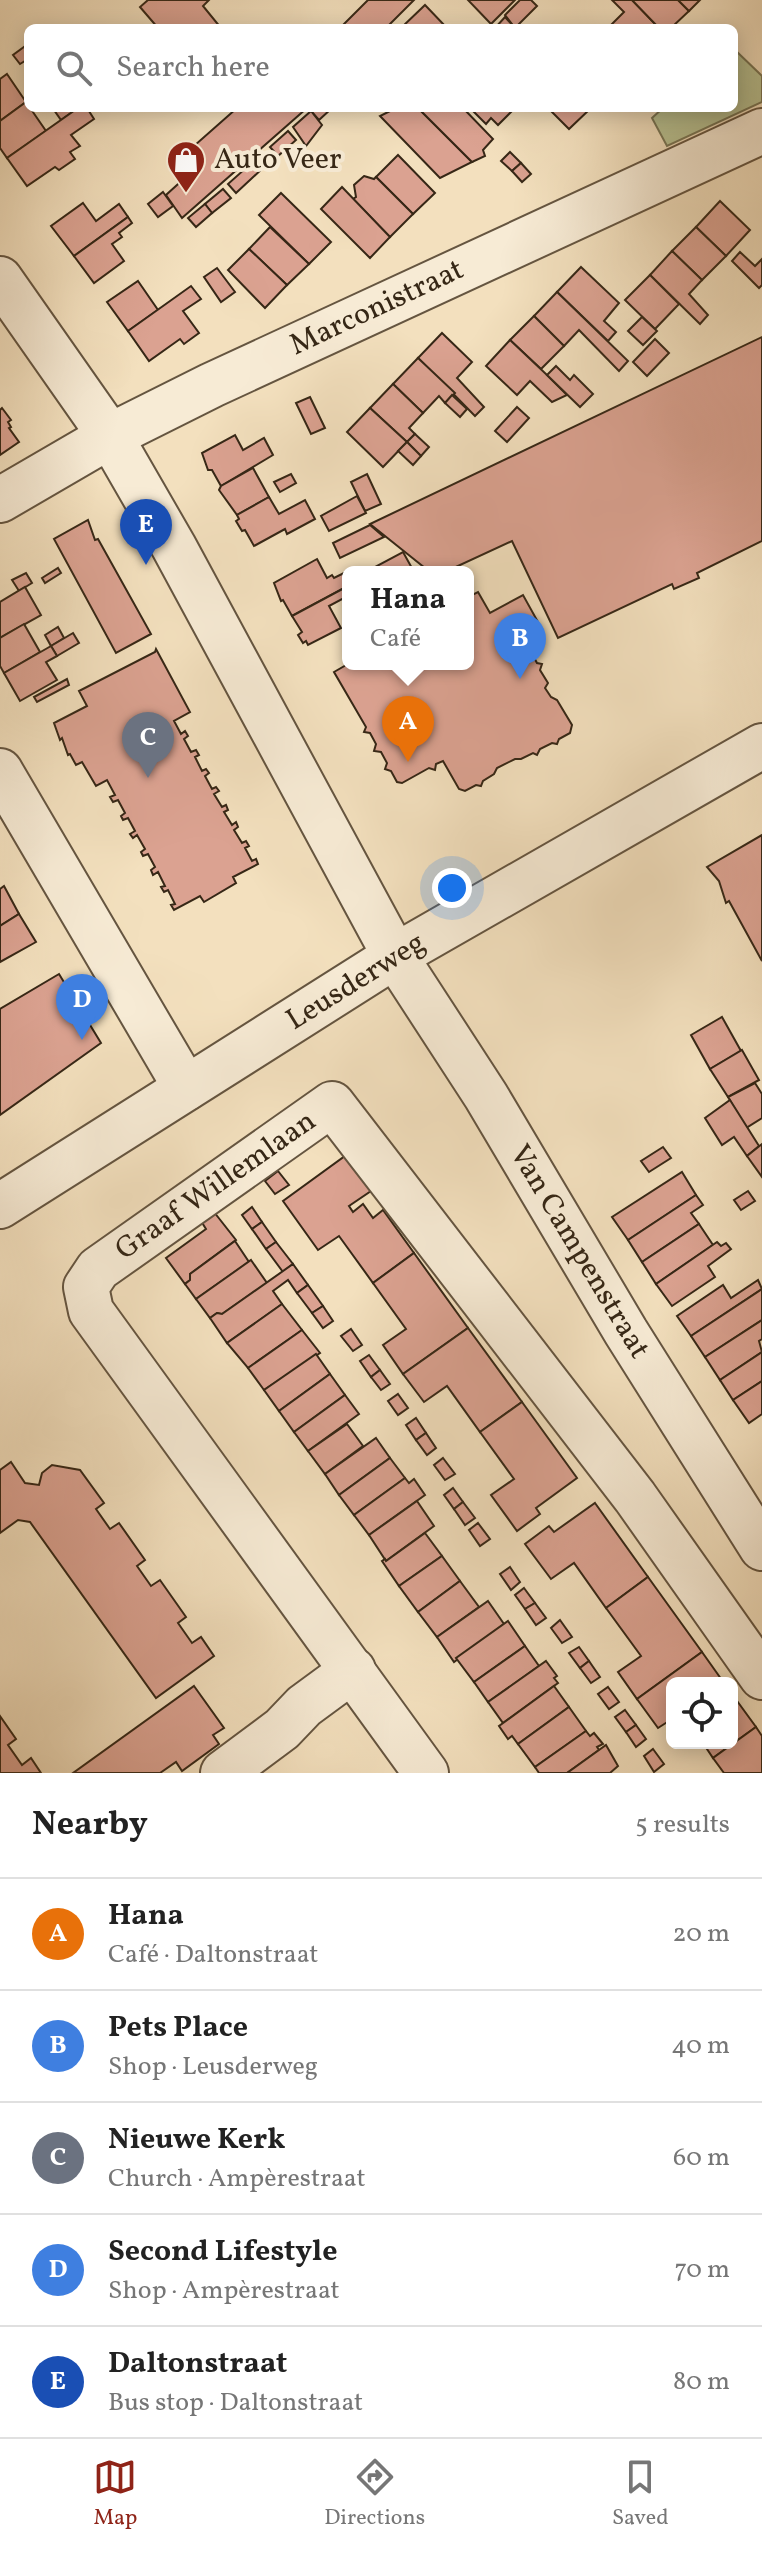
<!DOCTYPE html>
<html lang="en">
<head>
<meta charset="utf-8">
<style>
  :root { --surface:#fff; --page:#f6f6f6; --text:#222; --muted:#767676; --line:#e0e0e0; --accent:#8f2418 }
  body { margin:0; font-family:Vollkorn,serif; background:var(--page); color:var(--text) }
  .controls { position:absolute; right:24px; bottom:24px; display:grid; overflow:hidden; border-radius:12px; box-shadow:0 4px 20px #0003 }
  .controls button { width:72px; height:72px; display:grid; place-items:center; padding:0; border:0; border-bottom:2px solid var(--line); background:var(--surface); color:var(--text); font:40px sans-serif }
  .you { position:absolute; left:452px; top:888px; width:28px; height:28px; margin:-20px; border:6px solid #fff; border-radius:50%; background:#1a73e8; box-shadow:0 0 0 12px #1a73e833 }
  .badge { display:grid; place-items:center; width:52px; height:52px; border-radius:50%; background:var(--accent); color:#fff; font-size:26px; font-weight:700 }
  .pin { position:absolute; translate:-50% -66px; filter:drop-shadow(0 2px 4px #0008) }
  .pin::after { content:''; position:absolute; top:42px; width:28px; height:24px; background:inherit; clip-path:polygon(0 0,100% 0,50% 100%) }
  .popup { position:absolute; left:342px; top:566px; width:132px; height:104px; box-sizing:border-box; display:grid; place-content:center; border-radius:12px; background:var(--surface); filter:drop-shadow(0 2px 6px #0005); font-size:26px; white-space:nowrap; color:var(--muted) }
  .popup b { font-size:30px; color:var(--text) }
  .popup::after { content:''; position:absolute; left:50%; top:100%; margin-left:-16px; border:16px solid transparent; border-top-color:var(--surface) }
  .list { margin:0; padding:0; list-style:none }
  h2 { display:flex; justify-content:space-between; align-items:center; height:104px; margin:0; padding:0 32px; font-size:34px }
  h2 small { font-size:26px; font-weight:400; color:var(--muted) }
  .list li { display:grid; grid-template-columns:52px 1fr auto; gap:24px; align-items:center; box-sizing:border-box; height:112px; padding:0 32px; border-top:2px solid var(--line) }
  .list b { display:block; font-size:30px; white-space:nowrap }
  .list p { margin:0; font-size:26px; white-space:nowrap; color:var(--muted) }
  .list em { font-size:26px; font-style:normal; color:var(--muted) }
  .icon { flex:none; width:44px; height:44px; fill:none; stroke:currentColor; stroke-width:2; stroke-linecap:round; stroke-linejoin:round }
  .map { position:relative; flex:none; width:762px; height:1773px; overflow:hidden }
  .search { position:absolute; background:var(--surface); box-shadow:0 4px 20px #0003; left:24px; right:24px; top:24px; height:88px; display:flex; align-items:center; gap:20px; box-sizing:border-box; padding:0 28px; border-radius:12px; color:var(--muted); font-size:30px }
  .sheet { height:664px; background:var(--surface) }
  nav { display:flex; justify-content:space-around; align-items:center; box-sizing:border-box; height:112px; border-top:2px solid var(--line); background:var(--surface); font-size:22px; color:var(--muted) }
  nav a { display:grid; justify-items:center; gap:4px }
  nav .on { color:var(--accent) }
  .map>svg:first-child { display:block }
  .green { fill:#b8c394; stroke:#777555; stroke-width:2 }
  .building { fill:#dba291; stroke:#362716; stroke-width:2 }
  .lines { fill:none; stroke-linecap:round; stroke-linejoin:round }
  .minor-casing { stroke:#655540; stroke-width:48 }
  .minor { stroke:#f7ebd5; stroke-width:44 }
  .labels { text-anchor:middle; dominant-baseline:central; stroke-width:8; stroke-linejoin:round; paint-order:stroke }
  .poi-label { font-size:30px; fill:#362716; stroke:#f7ebd5; text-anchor:start }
  .street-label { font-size:30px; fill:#362716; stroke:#f7ebd5 }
</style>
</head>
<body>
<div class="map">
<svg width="762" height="1773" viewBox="0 0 762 1773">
  <rect width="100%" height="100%" fill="#f3e0be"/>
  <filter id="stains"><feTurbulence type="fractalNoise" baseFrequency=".0025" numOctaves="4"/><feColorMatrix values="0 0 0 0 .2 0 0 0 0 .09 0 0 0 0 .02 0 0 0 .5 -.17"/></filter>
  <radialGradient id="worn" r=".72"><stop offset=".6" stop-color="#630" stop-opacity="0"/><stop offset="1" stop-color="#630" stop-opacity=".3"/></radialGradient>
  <path class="green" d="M734 49 762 76V102L667 146 652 118 663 108H734Z"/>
  <g class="building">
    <path d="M148 0H209L203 6 221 28H158L140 7Z"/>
    <path d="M368 0H414L386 28H340Z"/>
    <path d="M468 0H515L491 24Z"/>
    <path d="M520 0H531L537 6 515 28 505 15Z"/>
    <path d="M612 0H632L659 28H612L610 26 624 12Z"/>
    <path d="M632 0H678L689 11 671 28H659Z"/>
    <path d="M678 0H700L689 11Z"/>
    <path d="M425 5 447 28H401Z"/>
    <path d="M505 17 515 28H495Z"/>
    <path d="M28 44V59L20 64 13 55Z"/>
    <path d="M7 74 26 102 0 121V79Z"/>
    <path d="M26 102 46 131 7 158 0 148V121Z"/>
    <path d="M57 108H78L61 120 54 110Z"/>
    <path d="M78 108H87L94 119 71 135 80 146 70 152 75 159 59 170 55 167 27 186 7 158Z"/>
    <path d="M237 108H307L182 218 166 195 198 166 186 153Z"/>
    <path d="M314 108H332L319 120 311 111Z"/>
    <path d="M396 108H418L472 162 440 178 380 116Z"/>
    <path d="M418 108H463L493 139 483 150 485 156 472 162Z"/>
    <path d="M470 108H515L498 125 491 118 486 124Z"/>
    <path d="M548 108H591L569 129Z"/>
    <path d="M311 111 322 125 306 146 293 127Z"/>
    <path d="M288 131 296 140 278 156 270 147Z"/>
    <path d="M510 152 521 163 512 171 501 161Z"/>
    <path d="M398 155 435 193 413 214 376 177Z"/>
    <path d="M256 159 264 167 236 193 228 184Z"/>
    <path d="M521 163 531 174 522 182 512 171Z"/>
    <path d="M364 176 374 179 376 177 413 214 390 237 353 199 356 197 354 185Z"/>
    <path d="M342 187 390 237 370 258 321 209Z"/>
    <path d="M223 189 231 198 212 213 205 204Z"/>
    <path d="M163 192 173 206 158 217 148 204Z"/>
    <path d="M281 193 331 242 309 264 259 215Z"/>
    <path d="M720 201 750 230 726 256 696 227Z"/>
    <path d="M83 203 96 221 119 204 128 217 74 256 51 226Z"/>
    <path d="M205 204 212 213 196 227 188 218Z"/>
    <path d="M128 217 132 223 119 233 122 237 112 244 124 261 94 283 74 256Z"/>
    <path d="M270 227 309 264 287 285 249 249Z"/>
    <path d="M696 227 726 256 702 280 672 251Z"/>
    <path d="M249 249 287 285 265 308 228 270Z"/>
    <path d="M672 251 702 280 689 294 708 315 700 324 650 275Z"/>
    <path d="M740 252 755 266 762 259V285L759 288 732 261Z"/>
    <path d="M581 267 619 303 604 321 616 332 608 341 557 292Z"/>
    <path d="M217 268 235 292 221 302 204 277Z"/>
    <path d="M650 275 679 304 655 329 625 300Z"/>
    <path d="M138 281 158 310 128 331 107 302Z"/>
    <path d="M191 286 201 299 183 311 199 333 184 344 180 339 149 361 128 331Z"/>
    <path d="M557 292 628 361 619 371 579 330 564 346 534 316Z"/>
    <path d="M534 316 564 346 541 369 510 340Z"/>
    <path d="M642 317 657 331 643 345 628 331Z"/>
    <path d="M442 333 472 362 457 378 484 407 475 416 418 358Z"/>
    <path d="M762 337V541L697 573 699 578 674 589 672 584 558 638 512 541 445 572H430L370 524Z"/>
    <path d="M655 339 669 353 647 376 633 362Z"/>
    <path d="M510 340 547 375 567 395 552 402 530 381 517 395 486 366Z"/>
    <path d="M418 358 455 393 445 403 439 396 423 413 393 384Z"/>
    <path d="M556 366 570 380 574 375 593 394 580 407 547 375Z"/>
    <path d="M393 384 423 413 409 428 415 434 407 442 370 408Z"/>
    <path d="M452 395 467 409 460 417 445 403Z"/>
    <path d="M310 397 325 428 311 434 296 403Z"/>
    <path d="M517 407 529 418 507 442 495 431Z"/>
    <path d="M2 408 11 420 8 422 11 427 9 428 19 442 0 455V410Z"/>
    <path d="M370 408 407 442 383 467 347 432Z"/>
    <path d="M415 434 429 447 421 456 407 442Z"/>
    <path d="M235 435 243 450 264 438 273 455 221 486 212 470H208L202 453Z"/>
    <path d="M407 442 421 456 413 465 398 451Z"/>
    <path d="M253 468 269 497 237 515 219 490 221 486Z"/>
    <path d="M291 474 296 483 280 492 274 482Z"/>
    <path d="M367 474 381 504 365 511 351 482Z"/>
    <path d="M357 496 366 513 329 531 321 516Z"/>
    <path d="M269 497 279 514 305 500 315 519 287 534 285 529 254 546 245 530 242 531 236 521 239 519 237 515Z"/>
    <path d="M88 520 95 540 98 539 151 634 116 653 54 539Z"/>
    <path d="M370 525 384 537 340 558 333 543Z"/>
    <path d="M403 552 413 570 417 568 420 572H376L373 568Z"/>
    <path d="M317 559 327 578 332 575 334 578 344 573 348 586 292 616 283 600 281 601 274 583Z"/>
    <path d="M58 568 61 573 45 583 42 578Z"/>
    <path d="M26 573 32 583 19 591 12 580Z"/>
    <path d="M348 586V596L329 606 341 628 308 645 306 641 303 643 298 635 302 632 292 616Z"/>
    <path d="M25 587 41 615 0 638V602Z"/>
    <path d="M478 592 490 613 523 595 538 622 520 632 537 663 542 664 540 670 548 683 545 688 551 697 557 700 572 725 570 733 559 739 557 744 552 743 540 749 537 755 533 753 521 759H515L497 768 494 774 483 781 481 786 476 785 465 791 459 789 443 761 436 764 435 770 429 768 402 783 397 782 391 771 385 769 387 763 381 752 374 751 376 744 370 733 364 732 366 727 334 672 348 664H468V597Z"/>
    <path d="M24 624 40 652 4 673 0 666V638Z"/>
    <path d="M58 627 64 638 51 646 45 635Z"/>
    <path d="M73 633 79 643 57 656 51 646Z"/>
    <path d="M51 646 57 656 46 662 57 680 20 701 4 673Z"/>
    <path d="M156 649 190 712 174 721 181 734 185 731 188 736 184 739 191 752 196 750 199 755 195 757 202 771 206 769 209 773 205 776 212 789 216 787 219 791 214 794 222 807 226 805 228 810 224 812 232 825 236 822 238 827 234 830 242 843 246 841 249 846 245 848 252 861 256 859 258 864 233 877 236 883 204 902 200 896 174 910 171 905 175 904 168 890 164 892 161 887 165 886 158 872 153 875 151 870 155 867 148 854 143 856 141 852 145 849 137 835 133 838 130 834 135 831 128 818 123 820 121 816 125 813 118 800 113 802 110 797 115 795 107 780 96 786 82 762 76 765 70 754 68 755 62 738 60 740 54 723 87 706 79 691 155 652Z"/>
    <path d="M67 679 69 685 37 702 34 697Z"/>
    <path d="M762 835V961L729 901 726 903 719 881 707 867Z"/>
    <path d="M4 886 19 914 0 926V889Z"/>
    <path d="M19 914 36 942 0 962V926Z"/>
    <path d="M59 974 101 1043 0 1115V1009Z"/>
    <path d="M722 1017 741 1051 710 1069 691 1035Z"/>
    <path d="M742 1050 759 1080 728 1097 710 1069Z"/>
    <path d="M755 1083 762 1094V1118L746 1128 728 1097Z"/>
    <path d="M730 1100 759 1146 747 1156 734 1137 722 1145 705 1118Z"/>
    <path d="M762 1144V1177L747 1156Z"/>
    <path d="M663 1147 671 1158 649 1172 641 1161Z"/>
    <path d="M345 1156 371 1191 349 1206 353 1212 363 1204 373 1218 383 1210 414 1253 373 1283 339 1236 318 1250 283 1201Z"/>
    <path d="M278 1171 289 1185 275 1194 265 1181Z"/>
    <path d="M682 1172 696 1195 628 1240 612 1217Z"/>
    <path d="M748 1191 755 1201 741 1210 734 1200Z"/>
    <path d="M696 1195 703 1205 691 1213 699 1224 642 1262 628 1240Z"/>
    <path d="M252 1207 262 1222 252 1229 242 1215Z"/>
    <path d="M214 1212 236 1240 190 1274V1280L185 1284 166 1258 206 1229 201 1221Z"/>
    <path d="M262 1222 276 1242 266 1249 252 1229Z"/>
    <path d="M699 1224 713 1245 656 1284 642 1262Z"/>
    <path d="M235 1241 249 1262 196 1299 185 1284 190 1280V1274Z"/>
    <path d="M276 1242 293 1264 283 1272 266 1249Z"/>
    <path d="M717 1242 721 1246 726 1243 731 1249 708 1266 715 1277 672 1306 656 1284Z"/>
    <path d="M414 1253 468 1328 403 1374 383 1345 406 1329 373 1283Z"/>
    <path d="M251 1260 267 1283 222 1314 217 1313 210 1318 196 1299Z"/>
    <path d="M293 1264 308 1285 297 1293 288 1280 273 1291 282 1304 227 1343 210 1318 217 1313 222 1314Z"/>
    <path d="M758 1280 762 1289 691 1336 677 1316 723 1285 731 1298Z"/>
    <path d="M308 1285 323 1306 312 1313 297 1293Z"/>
    <path d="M762 1289V1320L705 1357 691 1336Z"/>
    <path d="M282 1304 302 1330 248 1368 227 1343Z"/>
    <path d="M323 1306 333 1321 323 1328 312 1313Z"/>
    <path d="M762 1320V1339L759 1341 762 1352 720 1380 705 1357Z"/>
    <path d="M468 1328 522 1402 480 1432 447 1386 424 1402 403 1374Z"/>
    <path d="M351 1329 362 1345 353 1351 341 1336Z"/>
    <path d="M302 1330 320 1353 264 1390 248 1368Z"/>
    <path d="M762 1352V1381L733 1400 720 1380Z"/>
    <path d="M316 1354 330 1374 279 1411 264 1390Z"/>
    <path d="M369 1355 380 1370 371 1377 360 1361Z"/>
    <path d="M380 1370 390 1384 381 1390 371 1377Z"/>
    <path d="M330 1374 345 1395 294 1432 279 1411Z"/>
    <path d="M762 1381V1414L749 1423 733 1400Z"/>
    <path d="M398 1394 408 1408 398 1415 388 1401Z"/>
    <path d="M345 1395 359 1414 308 1451 294 1432Z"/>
    <path d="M522 1402 577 1478 536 1508 540 1514 517 1531 491 1495 514 1479 480 1432Z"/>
    <path d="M416 1418 426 1433 416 1440 406 1425Z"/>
    <path d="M347 1424 363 1446 325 1474 308 1451Z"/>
    <path d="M426 1433 436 1448 427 1455 416 1440Z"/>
    <path d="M376 1438 390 1458 339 1495 325 1474Z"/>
    <path d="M390 1458 405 1478 354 1515 339 1495Z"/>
    <path d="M443 1458 455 1474 445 1480 434 1465Z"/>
    <path d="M11 1462 25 1483 39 1485 42 1473 52 1465 80 1470 104 1503 96 1509 110 1529 119 1523 145 1560 137 1566 151 1586 160 1580 186 1617 178 1623 192 1643 201 1637 214 1656 156 1698 30 1522 18 1520 0 1533V1470Z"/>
    <path d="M405 1478 409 1483 414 1479 425 1495 369 1535 354 1515Z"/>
    <path d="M453 1488 463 1502 454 1509 444 1495Z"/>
    <path d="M417 1501 434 1526 386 1561 369 1535Z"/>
    <path d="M463 1502 475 1518 465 1525 454 1509Z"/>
    <path d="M595 1503 648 1577 606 1608 574 1563 551 1579 525 1544 549 1526 554 1532Z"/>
    <path d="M478 1523 490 1539 480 1546 469 1530Z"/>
    <path d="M425 1533 442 1556 399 1586 382 1561 385 1559 386 1561Z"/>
    <path d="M442 1556 460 1581 418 1612 399 1586Z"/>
    <path d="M510 1567 520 1582 511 1590 500 1574Z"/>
    <path d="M648 1577 702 1652 637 1699 618 1672 641 1656 606 1608Z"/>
    <path d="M460 1581 479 1607 437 1637 418 1612Z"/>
    <path d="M524 1588 535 1603 525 1609 515 1595Z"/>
    <path d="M488 1601 504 1624 454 1662 437 1637Z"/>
    <path d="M535 1603 546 1618 536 1625 525 1609Z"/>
    <path d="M560 1620 572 1637 562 1643 551 1628Z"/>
    <path d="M508 1621 525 1646 474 1682 456 1658Z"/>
    <path d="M525 1646 539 1666 488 1702 474 1682Z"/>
    <path d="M579 1647 589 1661 580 1668 569 1653Z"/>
    <path d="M702 1652 724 1683H672V1719L658 1728 637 1699Z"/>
    <path d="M546 1661 557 1676 554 1678 558 1683 503 1723 488 1702Z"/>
    <path d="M589 1661 600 1677 591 1683 580 1668Z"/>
    <path d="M194 1686 224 1728 213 1735 219 1744 182 1771 176 1762 160 1773H73Z"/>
    <path d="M554 1686 569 1707 518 1744 512 1736 508 1739 499 1726Z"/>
    <path d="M608 1687 619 1702 609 1709 598 1694Z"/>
    <path d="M732 1694 756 1727 713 1758 703 1743H732Z"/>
    <path d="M569 1707 586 1731 535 1767 518 1744Z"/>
    <path d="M625 1710 636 1725 626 1732 615 1717Z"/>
    <path d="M0 1716 16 1739 8 1745 22 1765 31 1758 41 1773H0Z"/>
    <path d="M636 1725 646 1739 636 1747 626 1732Z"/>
    <path d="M756 1727 762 1736V1773H724L713 1758Z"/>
    <path d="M586 1731 590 1736 594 1733 603 1744 597 1747 599 1750 567 1773H539L535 1767Z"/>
    <path d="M606 1745 618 1766 610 1773H567Z"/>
    <path d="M653 1749 664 1764 654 1772 644 1756Z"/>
  </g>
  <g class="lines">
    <defs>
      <g id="minor">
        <path d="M0 279 110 436 174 547 395 956 486 1096 626 1332 762 1548"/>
        <path d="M0 500 110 436 212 385 762 131"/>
        <path d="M0 771 186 1088"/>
        <path d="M0 1206 395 956 762 746"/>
        <path d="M223 1773 282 1729 304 1706 353 1670"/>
        <path d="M426 1773 91 1311 86 1287 98 1269 332 1104 635 1497 762 1677"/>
      </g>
    </defs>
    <use href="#minor" class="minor-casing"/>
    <use href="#minor" class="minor"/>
  </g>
  <defs>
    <symbol id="shop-pin" viewBox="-11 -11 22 30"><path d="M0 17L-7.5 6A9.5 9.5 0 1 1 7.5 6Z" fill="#8f2418" stroke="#f7ebd5"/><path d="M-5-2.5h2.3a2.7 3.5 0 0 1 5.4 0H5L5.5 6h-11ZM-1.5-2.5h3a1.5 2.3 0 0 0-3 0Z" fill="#fff"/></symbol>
  </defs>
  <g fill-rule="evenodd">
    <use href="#shop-pin" x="164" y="138" width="44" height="60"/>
  </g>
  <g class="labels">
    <g class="poi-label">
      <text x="214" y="160">Auto Veer</text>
    </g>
    <g class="street-label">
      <text transform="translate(377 308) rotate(-25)">Marconistraat</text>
      <text transform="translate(356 982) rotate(-32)">Leusderweg</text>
      <text transform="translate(216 1186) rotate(-35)">Graaf Willemlaan</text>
      <text transform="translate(579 1252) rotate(59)">Van Campenstraat</text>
    </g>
  </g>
  <rect width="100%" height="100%" filter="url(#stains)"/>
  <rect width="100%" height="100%" fill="url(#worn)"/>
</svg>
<div class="controls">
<button><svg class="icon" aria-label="locate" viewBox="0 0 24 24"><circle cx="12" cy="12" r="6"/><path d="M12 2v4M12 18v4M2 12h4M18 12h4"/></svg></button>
</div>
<div class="you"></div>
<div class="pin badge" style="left:408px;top:762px;background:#e8710a">A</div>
<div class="popup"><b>Hana</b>Café</div>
<div class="pin badge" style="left:520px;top:679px;background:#3f7fe0">B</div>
<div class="pin badge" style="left:148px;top:778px;background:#6b7280">C</div>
<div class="pin badge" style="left:82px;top:1040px;background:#3f7fe0">D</div>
<div class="pin badge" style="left:146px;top:565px;background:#1a4fb4">E</div>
<div class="search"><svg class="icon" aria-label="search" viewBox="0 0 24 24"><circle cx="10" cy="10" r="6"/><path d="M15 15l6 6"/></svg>Search here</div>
</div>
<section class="sheet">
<h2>Nearby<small>5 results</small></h2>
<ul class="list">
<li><span class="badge" style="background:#e8710a">A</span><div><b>Hana</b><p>Café · Daltonstraat</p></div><em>20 m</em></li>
<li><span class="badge" style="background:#3f7fe0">B</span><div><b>Pets Place</b><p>Shop · Leusderweg</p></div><em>40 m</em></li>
<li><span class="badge" style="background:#6b7280">C</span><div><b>Nieuwe Kerk</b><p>Church · Ampèrestraat</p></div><em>60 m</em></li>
<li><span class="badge" style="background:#3f7fe0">D</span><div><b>Second Lifestyle</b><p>Shop · Ampèrestraat</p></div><em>70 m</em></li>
<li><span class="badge" style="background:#1a4fb4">E</span><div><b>Daltonstraat</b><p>Bus stop · Daltonstraat</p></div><em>80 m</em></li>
</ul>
</section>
<nav>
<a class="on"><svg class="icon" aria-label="map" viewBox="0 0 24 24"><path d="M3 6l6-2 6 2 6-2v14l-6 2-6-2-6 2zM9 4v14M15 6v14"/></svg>Map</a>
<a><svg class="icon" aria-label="directions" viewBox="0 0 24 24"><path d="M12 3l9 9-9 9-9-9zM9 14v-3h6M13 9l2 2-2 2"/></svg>Directions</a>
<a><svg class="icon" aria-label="saved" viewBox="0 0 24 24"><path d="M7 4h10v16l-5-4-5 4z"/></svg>Saved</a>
</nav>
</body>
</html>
